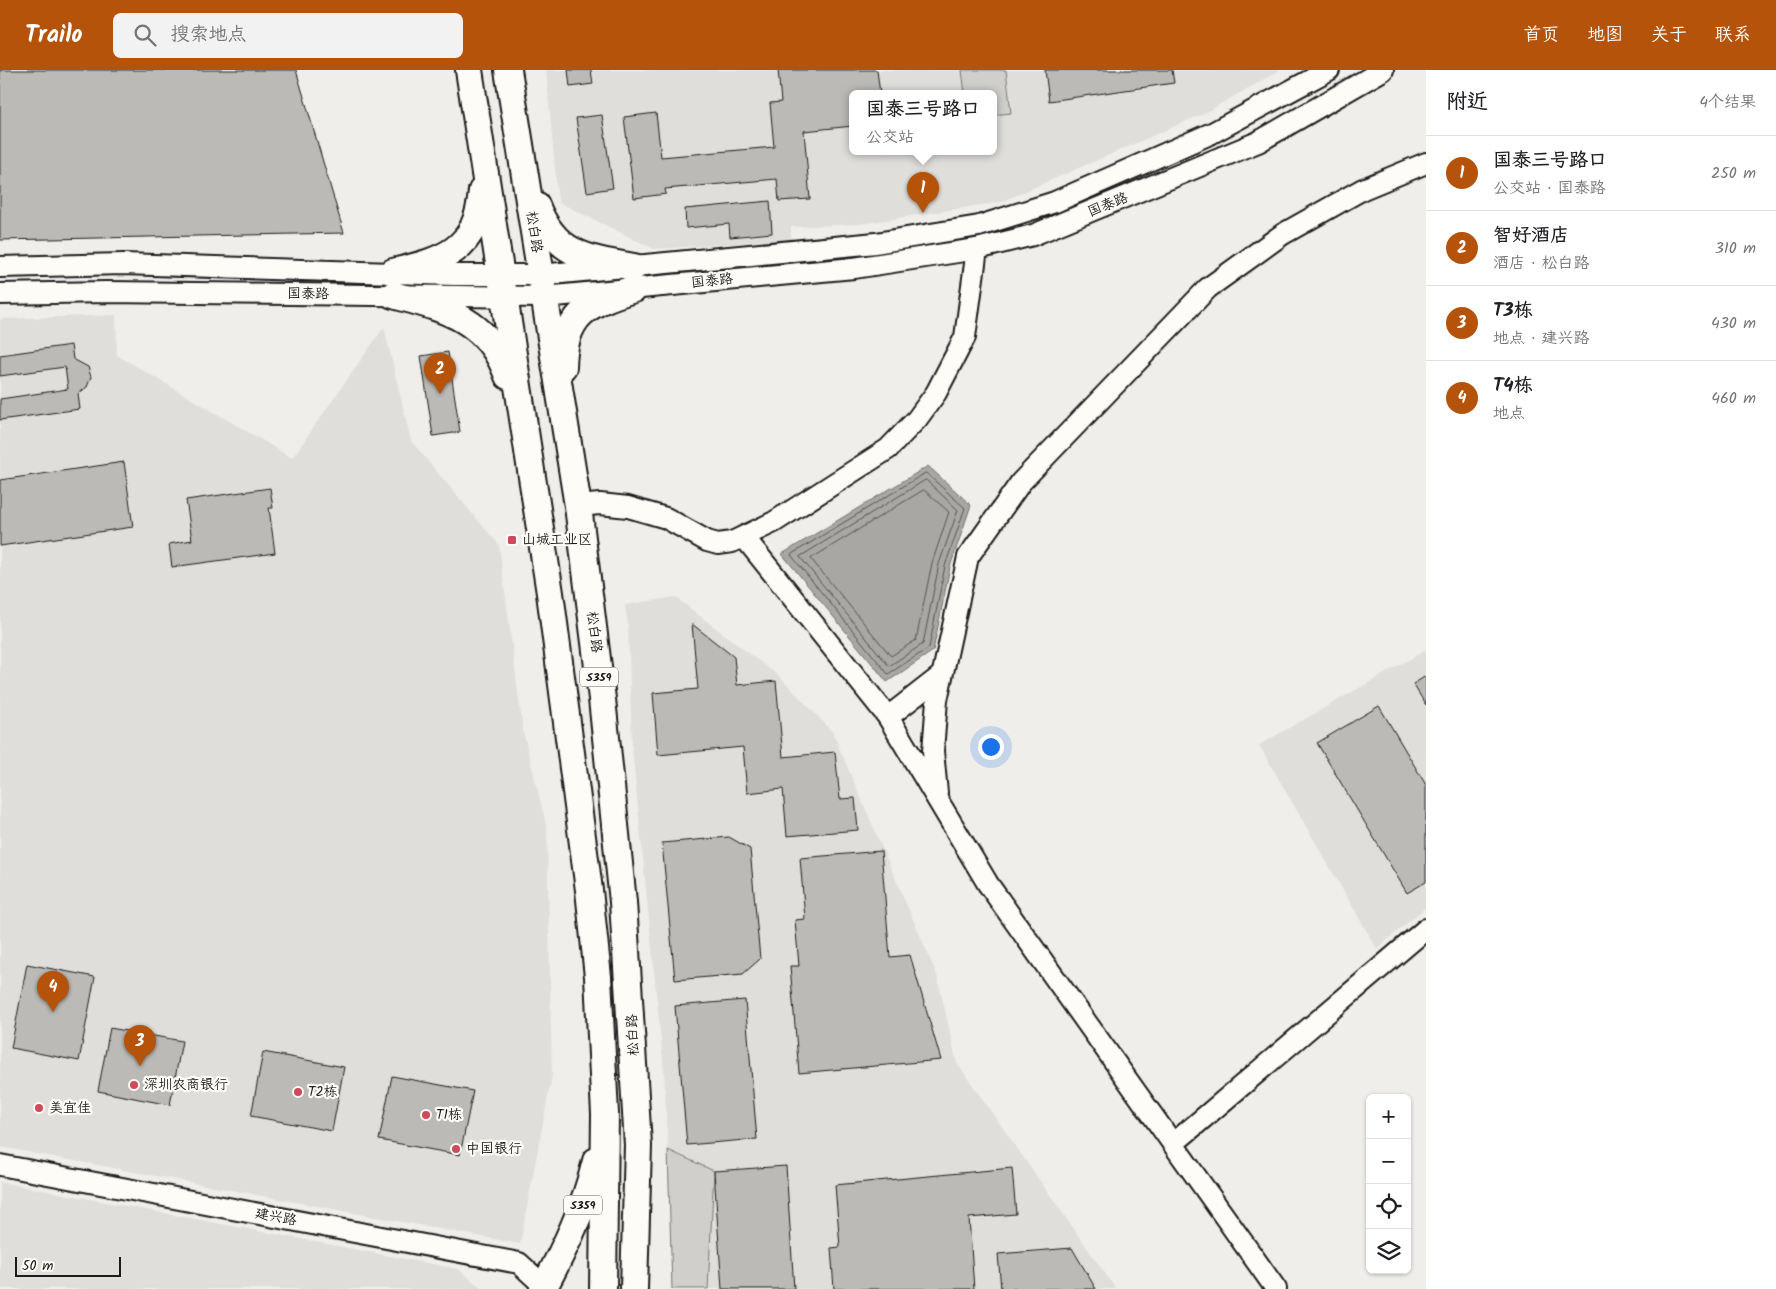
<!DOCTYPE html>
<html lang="zh">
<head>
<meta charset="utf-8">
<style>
  :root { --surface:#fff; --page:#f2f2f2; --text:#202124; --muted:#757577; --line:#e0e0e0; --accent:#b45309 }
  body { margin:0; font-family:Kalam,"LXGW WenKai TC",sans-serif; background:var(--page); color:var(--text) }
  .controls { position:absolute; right:15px; bottom:15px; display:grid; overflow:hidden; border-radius:8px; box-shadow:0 1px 4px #0004 }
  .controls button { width:45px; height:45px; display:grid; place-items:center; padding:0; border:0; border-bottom:1px solid var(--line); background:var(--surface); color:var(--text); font:25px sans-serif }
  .scale { position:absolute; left:15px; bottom:12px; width:106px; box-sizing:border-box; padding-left:5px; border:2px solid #1c1c1c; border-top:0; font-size:14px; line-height:18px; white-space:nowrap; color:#1c1c1c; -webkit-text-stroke:4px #fdfcf7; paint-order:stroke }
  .you { position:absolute; left:990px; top:676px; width:18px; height:18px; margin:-12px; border:4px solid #fff; border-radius:50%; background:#1a73e8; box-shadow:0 0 0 8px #1a73e833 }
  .badge { display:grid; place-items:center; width:32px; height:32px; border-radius:50%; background:var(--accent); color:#fff; font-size:16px; font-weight:700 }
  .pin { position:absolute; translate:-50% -41px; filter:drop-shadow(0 1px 2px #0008) }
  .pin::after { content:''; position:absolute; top:26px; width:18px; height:15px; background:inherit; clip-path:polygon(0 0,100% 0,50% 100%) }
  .popup { position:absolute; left:849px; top:20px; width:148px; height:65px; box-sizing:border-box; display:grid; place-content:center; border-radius:8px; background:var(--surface); filter:drop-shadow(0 1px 4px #0005); font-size:16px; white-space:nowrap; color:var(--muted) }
  .popup b { font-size:19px; color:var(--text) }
  .popup::after { content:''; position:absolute; left:50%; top:100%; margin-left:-10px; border:10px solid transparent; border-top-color:var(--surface) }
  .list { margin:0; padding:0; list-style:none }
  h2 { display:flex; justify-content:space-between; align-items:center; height:65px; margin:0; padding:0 20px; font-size:21px }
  h2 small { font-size:16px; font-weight:400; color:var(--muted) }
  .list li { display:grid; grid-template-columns:32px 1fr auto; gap:15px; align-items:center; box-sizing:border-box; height:75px; padding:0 20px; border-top:1px solid var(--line) }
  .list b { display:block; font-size:19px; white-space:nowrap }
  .list p { margin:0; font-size:16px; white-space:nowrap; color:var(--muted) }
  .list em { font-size:16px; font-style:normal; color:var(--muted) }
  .icon { flex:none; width:28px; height:28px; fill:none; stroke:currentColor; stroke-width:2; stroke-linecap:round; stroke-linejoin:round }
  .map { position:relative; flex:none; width:1426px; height:1219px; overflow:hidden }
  header { display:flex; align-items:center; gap:30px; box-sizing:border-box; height:70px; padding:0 25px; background:var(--accent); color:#fff }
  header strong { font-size:24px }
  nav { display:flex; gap:28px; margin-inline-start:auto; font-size:18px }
  .search { width:350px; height:45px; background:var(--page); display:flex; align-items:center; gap:12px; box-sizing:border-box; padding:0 18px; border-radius:8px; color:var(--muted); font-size:19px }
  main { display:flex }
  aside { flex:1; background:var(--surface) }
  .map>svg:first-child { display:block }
  .built { fill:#e0deda; fill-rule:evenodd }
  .green { fill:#d0cfcc; stroke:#767674 }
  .water { fill:#a8a7a3; stroke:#706f6d }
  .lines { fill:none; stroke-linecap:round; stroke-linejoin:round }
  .shore { stroke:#545452; stroke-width:1 }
  .building { fill:#bbbab6; stroke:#1c1c1c }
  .minor-casing { stroke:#1c1c1c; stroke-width:24 }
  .major-casing { stroke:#1c1c1c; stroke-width:30 }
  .minor { stroke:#fdfcf7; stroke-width:20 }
  .major { stroke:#fdfcf7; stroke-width:26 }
  .poi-dot { fill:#d1495b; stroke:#fdfcf7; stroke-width:2 }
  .labels { text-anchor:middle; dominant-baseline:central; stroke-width:4.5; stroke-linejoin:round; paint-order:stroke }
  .shield { fill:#fdfcf7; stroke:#605f5e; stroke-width:1 }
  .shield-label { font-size:12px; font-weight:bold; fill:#1c1c1c }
  .street-label { font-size:14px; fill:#1c1c1c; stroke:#fdfcf7 }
  .poi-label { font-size:14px; fill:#1c1c1c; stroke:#fdfcf7; text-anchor:start }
</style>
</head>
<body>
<header>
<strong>Trailo</strong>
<div class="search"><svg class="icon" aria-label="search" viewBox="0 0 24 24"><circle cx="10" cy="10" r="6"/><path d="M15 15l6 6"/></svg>搜索地点</div>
<nav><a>首页</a><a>地图</a><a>关于</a><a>联系</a></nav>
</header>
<main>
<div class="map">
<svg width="1426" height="1219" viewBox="0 0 1426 1219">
  <rect width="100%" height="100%" fill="#f0eeea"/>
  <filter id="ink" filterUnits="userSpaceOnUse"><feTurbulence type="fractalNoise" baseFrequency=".02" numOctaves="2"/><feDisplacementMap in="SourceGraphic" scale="10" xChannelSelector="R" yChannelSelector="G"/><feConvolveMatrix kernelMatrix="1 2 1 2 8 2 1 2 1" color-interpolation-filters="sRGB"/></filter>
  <g filter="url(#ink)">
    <g class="built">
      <path d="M546 0H1280L1203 44 1001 132 860 154 791 157V170L654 179 558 132ZM853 24H993V82H853Z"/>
      <path d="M116 245 117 285 292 388 384 257 411 371 499 475 523 661 547 758 552 1005 520 1174 0 1077V249Z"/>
      <path d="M675 527 779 606 832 661 937 905 957 993 1116 1219H708L714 1101 668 1080 664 1002 632 677 628 555 625 535Z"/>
      <path d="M1426 580V837L1377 879 1259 675Z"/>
      <path d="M0 1112 458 1199 483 1219H0Z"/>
    </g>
    <g class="green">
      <path d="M962 0H1006L1011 43 993 45V24H965Z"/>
      <path d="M668 1080 714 1101 708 1219H672Z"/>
    </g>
    <path class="water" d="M928 396 971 435 950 497 933 581 887 612 782 484Z"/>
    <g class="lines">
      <g class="shore">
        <path d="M926 403 965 438 945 496 929 578 888 604 791 485Z"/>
        <path d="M926 410 958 440 939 494 923 574 889 596 800 487Z"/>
        <path d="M924 420 949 442 932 493 916 570 891 586 811 489Z"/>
      </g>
    </g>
    <g class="building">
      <path d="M0 0H296L344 163 0 170Z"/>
      <path d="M568 0H591L593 14 570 17Z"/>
      <path d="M778 0H877L880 24H853V56L804 61 810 129 779 131 777 109 665 119 666 124 634 128 624 47 656 43 661 87 774 77 770 33 781 32Z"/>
      <path d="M1045 0H1172L1174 13 1049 31Z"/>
      <path d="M602 45 613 118 587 122 576 48Z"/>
      <path d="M770 131 772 163 730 167 729 154 686 158 685 139Z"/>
      <path d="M71 275 73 289 88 297 91 307 87 317 78 324 80 339 0 350V329L68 319 65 297 0 306V285Z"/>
      <path d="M448 282 460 362 433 366 421 286Z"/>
      <path d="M124 392 133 457 0 476V410Z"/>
      <path d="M270 418 273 438H269L275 483 172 497 169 474 192 470 186 430Z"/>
      <path d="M692 554 734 587 737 615 776 611 783 687 835 682 840 729 855 728 858 760 787 766 783 719 747 723 743 677 658 685 653 623 698 619Z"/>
      <path d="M1426 606V635L1413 614Z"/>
      <path d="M1379 636 1426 715V812L1407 823 1317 673Z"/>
      <path d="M729 767 750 779 760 889 743 904 675 910 662 773Z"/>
      <path d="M881 781 890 887 910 885 941 990 799 1003 790 896H799L795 850 805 849 800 788Z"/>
      <path d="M27 894 95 907 79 991 11 978Z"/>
      <path d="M745 930 757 1069 687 1075 675 936Z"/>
      <path d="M110 958 182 971 170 1035 98 1021Z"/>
      <path d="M263 982 344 997 332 1061 251 1046Z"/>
      <path d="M392 1006 473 1021 460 1085 379 1070Z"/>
      <path d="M786 1096 794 1219H722L714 1101Z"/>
      <path d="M1012 1098 1016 1144 969 1148 974 1219H834L831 1178 840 1177 835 1115Z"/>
      <path d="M1072 1178 1096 1219H1001L998 1184Z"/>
    </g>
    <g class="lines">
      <defs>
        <g id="minor">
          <path d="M0 197 123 194 454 205H540L876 173 979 156 1055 132 1212 63 1329 0"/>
          <path d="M0 224 106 222 544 227 854 198 977 179 1033 165 1258 72 1383 0"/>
          <path d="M578 436 600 434 628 437 666 448 707 471 718 474 732 472 774 452 888 379 917 349 936 323 965 267 977 179"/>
          <path d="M744 467 888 647 988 814 1276 1219"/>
          <path d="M888 647 942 605"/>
          <path d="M937 723 933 681 937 630 968 487 1021 412 1208 218 1283 164 1363 119 1426 93"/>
          <path d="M1174 1073 1426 859"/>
          <path d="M0 1095 519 1193 544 1216"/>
        </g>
        <g id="major">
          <path d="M469 0 550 523 589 820 598 907 605 1044 603 1219"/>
          <path d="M508 0 578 436 602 629 623 832 638 1075 634 1219"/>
          <path d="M536 135C555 185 587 189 634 197"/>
          <path d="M393 202C444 190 477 181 482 121"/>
          <path d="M393 225C446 239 488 249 508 306"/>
          <path d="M563 297C564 244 588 233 634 219"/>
          <path d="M543 1219C565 1178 585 1137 596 1091"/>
        </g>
      </defs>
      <use href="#minor" class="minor-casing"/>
      <use href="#major" class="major-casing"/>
      <use href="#minor" class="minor"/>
      <use href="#major" class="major"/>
    </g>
  </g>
  <g class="poi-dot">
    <rect x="507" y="465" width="10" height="10" rx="2.5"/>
    <circle cx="134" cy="1015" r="5"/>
    <circle cx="298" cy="1022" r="5"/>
    <circle cx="39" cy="1038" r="5"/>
    <circle cx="426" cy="1045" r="5"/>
    <circle cx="456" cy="1079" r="5"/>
  </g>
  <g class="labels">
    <g class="shield">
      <rect x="580" y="597.5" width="38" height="19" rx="4"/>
      <rect x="564" y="1125.5" width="38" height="19" rx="4"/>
    </g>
    <g class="shield-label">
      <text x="599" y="607">S359</text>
      <text x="583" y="1135">S359</text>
    </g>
    <g class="street-label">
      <text transform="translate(1108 135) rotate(-22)">国泰路</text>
      <text transform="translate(534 162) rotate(82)">松白路</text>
      <text transform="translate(712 211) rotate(-6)">国泰路</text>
      <text transform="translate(308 224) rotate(1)">国泰路</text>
      <text transform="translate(594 562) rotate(83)">松白路</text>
      <text transform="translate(633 965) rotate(-93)">松白路</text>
      <text transform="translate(276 1147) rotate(11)">建兴路</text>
    </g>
    <g class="poi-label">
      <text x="522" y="470">山城工业区</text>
      <text x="144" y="1015">深圳农商银行</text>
      <text x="308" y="1022">T2栋</text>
      <text x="49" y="1038">美宜佳</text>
      <text x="436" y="1045">T1栋</text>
      <text x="466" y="1079">中国银行</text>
    </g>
  </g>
</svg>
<div class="controls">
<button>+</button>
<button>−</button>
<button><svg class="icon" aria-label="locate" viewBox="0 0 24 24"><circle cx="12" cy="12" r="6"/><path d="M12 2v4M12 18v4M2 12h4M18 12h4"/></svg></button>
<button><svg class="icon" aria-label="layers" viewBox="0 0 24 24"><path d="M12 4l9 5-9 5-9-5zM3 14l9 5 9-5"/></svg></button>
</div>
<div class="scale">50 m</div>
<div class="you"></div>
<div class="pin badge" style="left:923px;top:143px">1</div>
<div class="popup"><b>国泰三号路口</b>公交站</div>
<div class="pin badge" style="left:440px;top:324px">2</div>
<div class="pin badge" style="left:140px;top:996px">3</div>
<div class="pin badge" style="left:53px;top:942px">4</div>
</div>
<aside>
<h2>附近<small>4个结果</small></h2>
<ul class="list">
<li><span class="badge">1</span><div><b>国泰三号路口</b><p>公交站 · 国泰路</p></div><em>250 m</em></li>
<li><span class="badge">2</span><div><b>智好酒店</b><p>酒店 · 松白路</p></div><em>310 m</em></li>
<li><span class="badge">3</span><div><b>T3栋</b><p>地点 · 建兴路</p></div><em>430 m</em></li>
<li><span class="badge">4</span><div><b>T4栋</b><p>地点</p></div><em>460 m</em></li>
</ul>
</aside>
</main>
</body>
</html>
